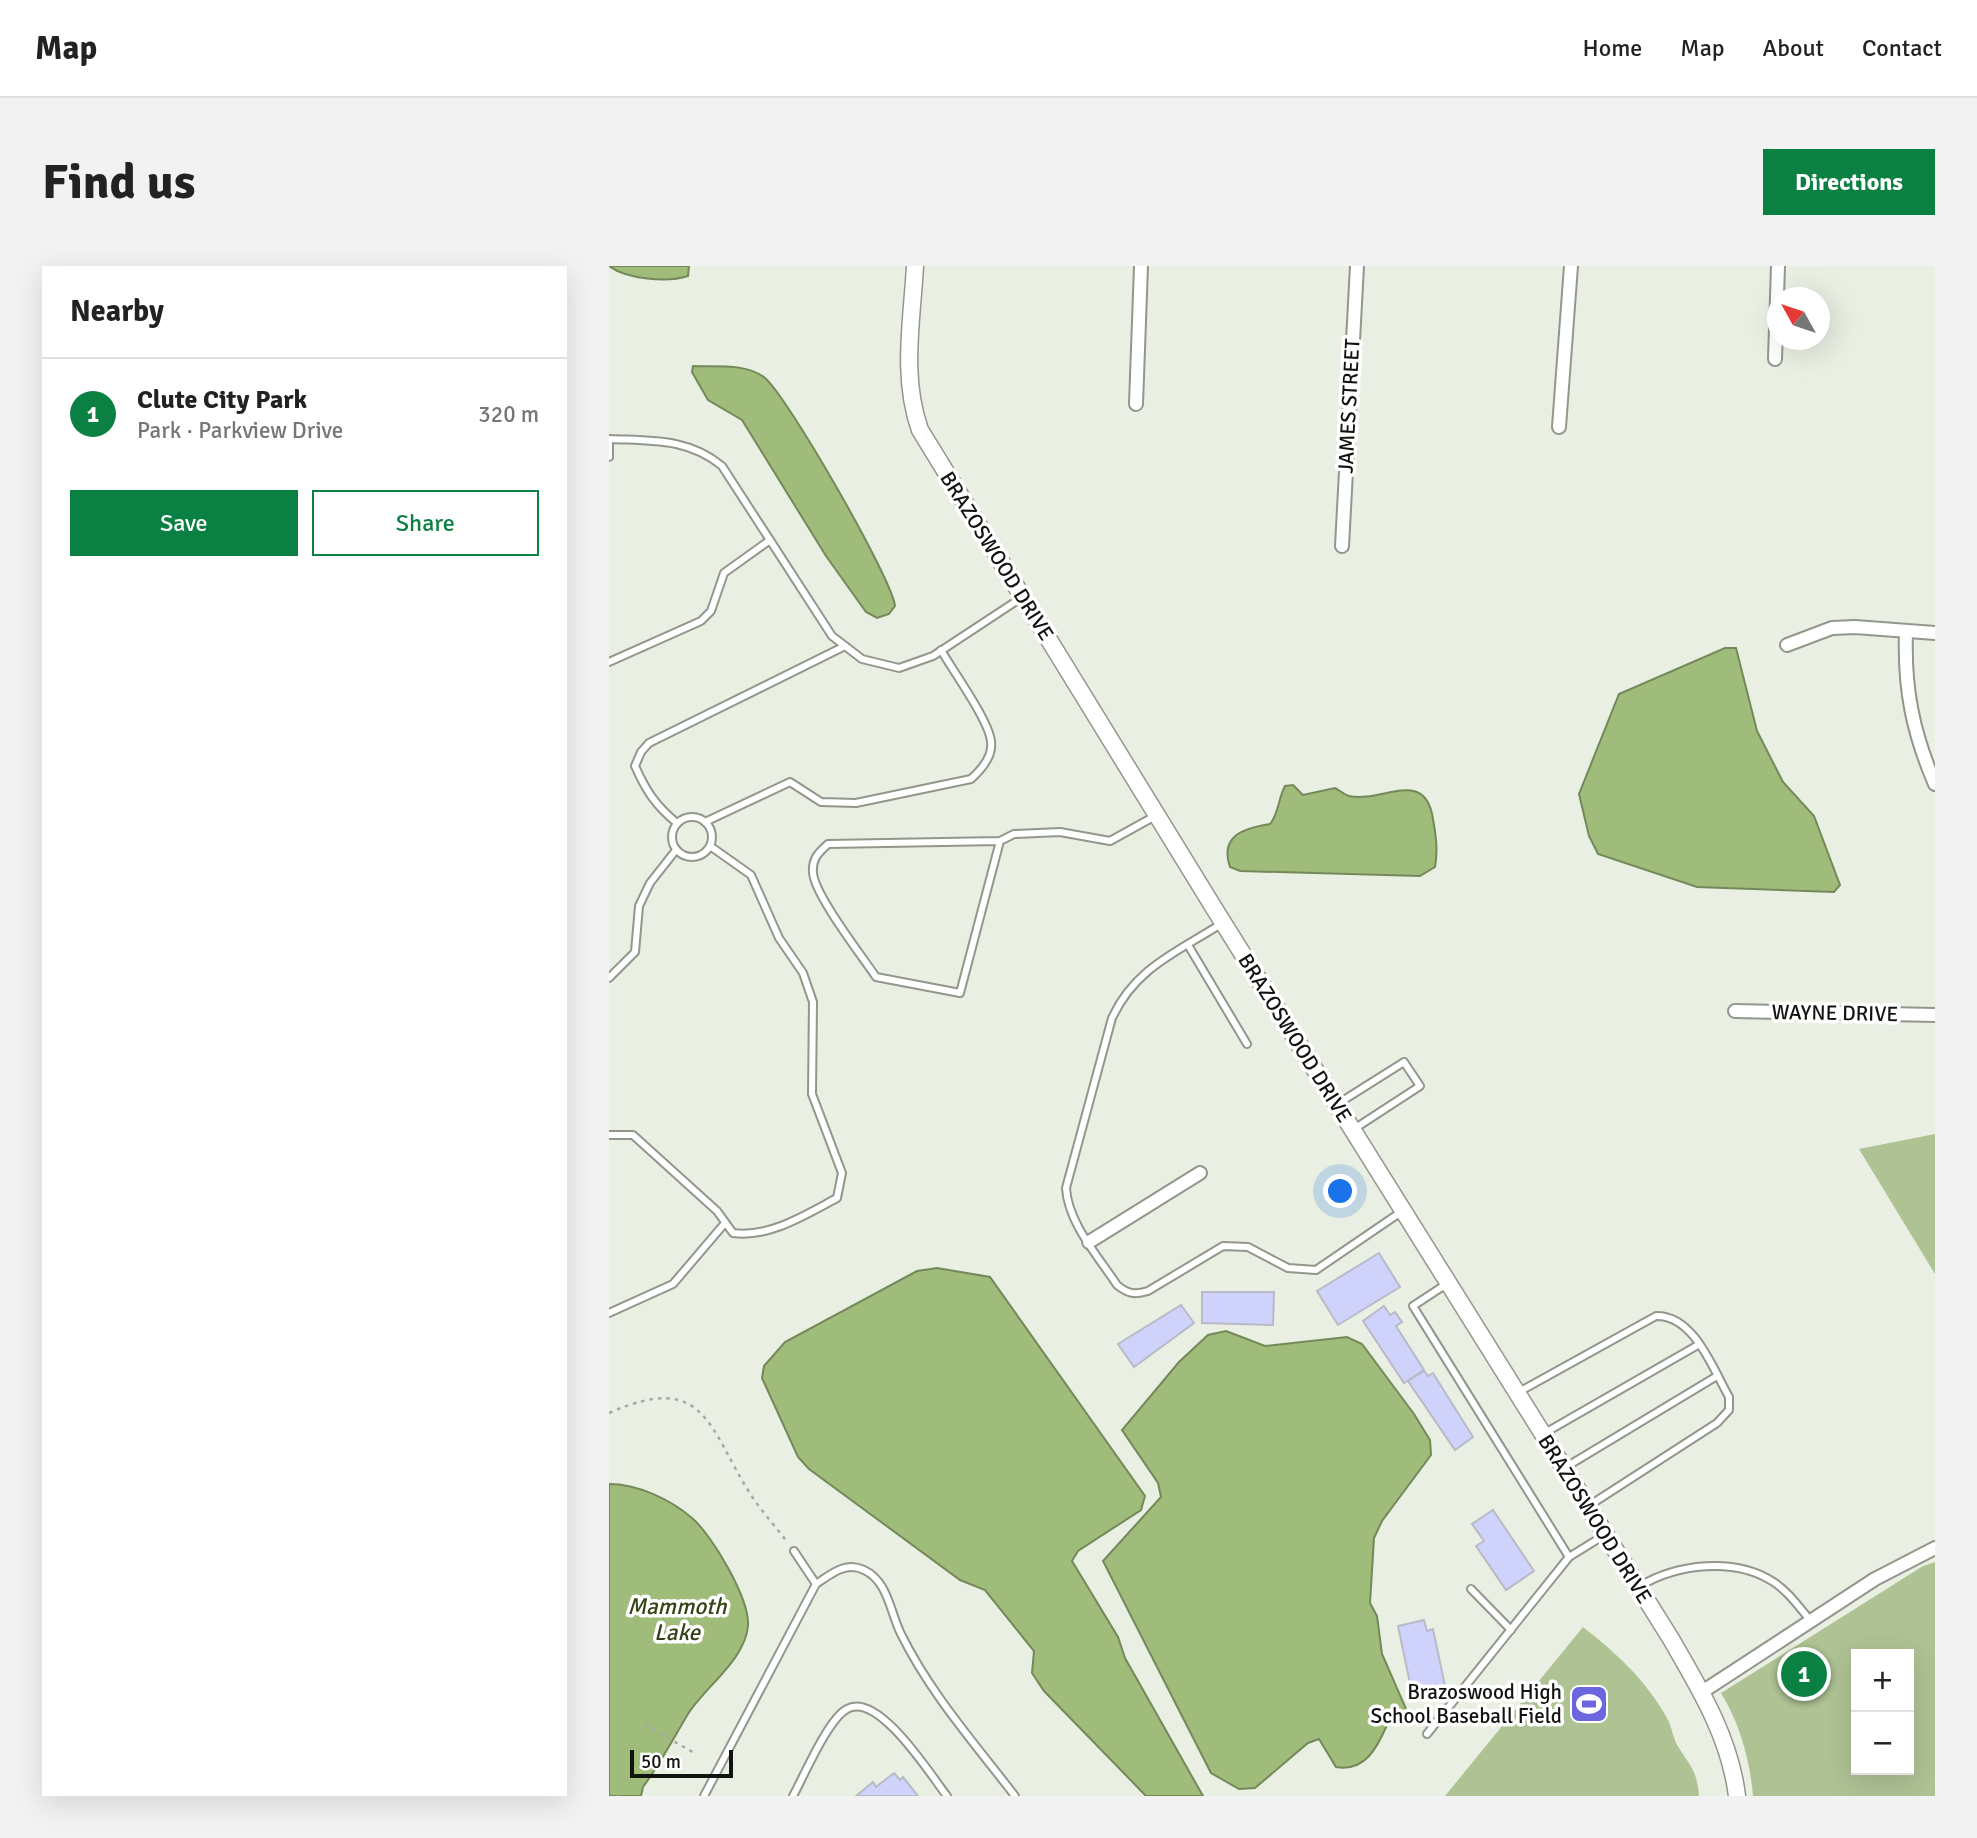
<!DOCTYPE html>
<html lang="en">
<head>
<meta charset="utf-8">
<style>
  :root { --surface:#fff; --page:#f2f2f2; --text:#222; --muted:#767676; --line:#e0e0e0; --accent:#0b8043 }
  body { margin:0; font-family:Signika,sans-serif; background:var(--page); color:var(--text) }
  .controls { position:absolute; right:21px; bottom:21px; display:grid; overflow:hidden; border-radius:0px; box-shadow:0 7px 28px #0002 }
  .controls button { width:63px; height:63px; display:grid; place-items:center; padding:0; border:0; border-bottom:2px solid var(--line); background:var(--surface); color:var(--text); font:35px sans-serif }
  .compass { position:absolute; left:1158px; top:21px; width:63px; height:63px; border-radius:50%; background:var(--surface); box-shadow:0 7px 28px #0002; rotate:310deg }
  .scale { position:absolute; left:21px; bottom:18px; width:103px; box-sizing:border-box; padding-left:7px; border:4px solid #11130f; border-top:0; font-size:19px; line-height:24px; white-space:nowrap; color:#11130f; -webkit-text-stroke:5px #fff; paint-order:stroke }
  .you { position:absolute; left:732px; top:926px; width:24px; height:24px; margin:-18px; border:5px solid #fff; border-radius:50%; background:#1a73e8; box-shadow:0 0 0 10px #1a73e833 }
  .badge { display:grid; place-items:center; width:46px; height:46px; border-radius:50%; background:var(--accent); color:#fff; font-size:23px; font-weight:700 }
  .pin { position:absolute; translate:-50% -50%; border:4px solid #fff; box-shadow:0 2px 7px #0006 }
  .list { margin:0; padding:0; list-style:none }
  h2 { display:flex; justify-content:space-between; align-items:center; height:91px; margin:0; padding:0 28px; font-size:30px }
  h2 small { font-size:23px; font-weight:400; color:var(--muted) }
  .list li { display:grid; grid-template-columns:46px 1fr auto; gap:21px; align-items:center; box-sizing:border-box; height:112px; padding:0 28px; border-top:2px solid var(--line) }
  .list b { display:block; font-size:26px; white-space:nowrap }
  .list p { margin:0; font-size:23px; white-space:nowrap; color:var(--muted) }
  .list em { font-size:23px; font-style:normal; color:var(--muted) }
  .actions { display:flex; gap:14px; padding:21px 28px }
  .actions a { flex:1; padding:16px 0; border:2px solid var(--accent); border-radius:0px; text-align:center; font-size:24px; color:var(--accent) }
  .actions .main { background:var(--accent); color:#fff }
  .map { position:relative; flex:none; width:1326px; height:1530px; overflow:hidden; border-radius:0px }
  header { display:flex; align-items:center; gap:42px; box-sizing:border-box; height:98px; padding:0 35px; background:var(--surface); border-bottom:2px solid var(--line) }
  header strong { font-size:33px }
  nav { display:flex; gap:38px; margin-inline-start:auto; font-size:24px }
  .intro { display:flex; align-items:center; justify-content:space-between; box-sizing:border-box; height:168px; padding:0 42px }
  h1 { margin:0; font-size:49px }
  .button { padding:18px 32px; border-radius:0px; background:var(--accent); color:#fff; font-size:24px; font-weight:700 }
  main { display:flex; gap:42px; padding:0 42px }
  aside { flex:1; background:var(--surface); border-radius:0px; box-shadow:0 7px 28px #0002 }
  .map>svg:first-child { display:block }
  .green { fill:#aec294; fill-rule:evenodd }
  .water { fill:#9fbc7a; stroke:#74895a; stroke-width:2 }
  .building { fill:#cfd3fc; stroke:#b9bac7; stroke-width:2 }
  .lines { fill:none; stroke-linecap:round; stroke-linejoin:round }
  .service-casing { stroke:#92978b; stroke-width:10 }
  .minor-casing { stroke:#92978b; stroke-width:16 }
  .tertiary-casing { stroke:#92978b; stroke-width:19 }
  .path { stroke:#a6aaa0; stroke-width:2.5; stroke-dasharray:3.5 5; stroke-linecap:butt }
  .service { stroke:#fff; stroke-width:6 }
  .minor { stroke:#fff; stroke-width:12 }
  .tertiary { stroke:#fff; stroke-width:16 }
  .labels { text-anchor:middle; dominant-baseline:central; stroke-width:7; stroke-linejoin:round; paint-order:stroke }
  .street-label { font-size:21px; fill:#11130f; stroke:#fff }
  .poi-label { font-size:21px; fill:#11130f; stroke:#fff; text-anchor:end }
  .water-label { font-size:23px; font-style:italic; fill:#324414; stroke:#fff }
</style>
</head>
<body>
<header>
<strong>Map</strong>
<nav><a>Home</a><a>Map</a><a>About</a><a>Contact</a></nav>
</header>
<div class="intro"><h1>Find us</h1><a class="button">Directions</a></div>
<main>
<aside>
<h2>Nearby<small></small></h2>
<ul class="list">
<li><span class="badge">1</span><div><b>Clute City Park</b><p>Park · Parkview Drive</p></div><em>320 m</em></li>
</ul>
<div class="actions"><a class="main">Save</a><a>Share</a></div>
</aside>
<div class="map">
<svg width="1326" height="1530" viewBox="0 0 1326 1530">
  <rect width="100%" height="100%" fill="#e9efe2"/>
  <g class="green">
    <path d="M1326 868V1008L1250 883Z"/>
    <path d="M1326 1296V1530H1144C1141 1494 1131 1458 1112 1427L1314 1300ZM1300 1388V1504H1247V1388Z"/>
    <path d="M974 1361C1007 1387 1037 1414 1058 1452 1063 1461 1064 1473 1070 1482 1082 1501 1088 1505 1090 1530H836Z"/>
  </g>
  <g class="water">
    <path d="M0 0H80L79 10C58 17 17 13 0 0Z"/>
    <path d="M84 100C107 101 138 97 156 112 178 130 284 314 286 340L280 348 268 352 257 346 217 290 133 154 99 134 83 106Z"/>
    <path d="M1116 382H1127L1148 465 1174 516 1205 550 1231 619 1225 626 1088 621 989 588 980 570 970 528 1010 428Z"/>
    <path d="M684 519 694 529 726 522C730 524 736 529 740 530 774 537 816 501 824 553 827 570 829 584 826 601L811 610 631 605 621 601C610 569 636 562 661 558 670 547 669 533 676 520Z"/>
    <path d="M328 1002 381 1011 536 1230 532 1244 469 1285 463 1295 509 1371 516 1392 594 1530H537L435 1425 423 1407 425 1385 376 1324 351 1314 200 1203 189 1191 153 1112 155 1100 176 1076 308 1005Z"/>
    <path d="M617 1065 656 1080 738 1071 753 1078 805 1148 821 1174 822 1189 773 1255 765 1272 761 1337 768 1350 773 1388 798 1445 785 1459H778C768 1482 756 1506 727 1501L710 1473 699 1477 646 1522 630 1523 602 1507 494 1295 552 1231 549 1217 513 1164 570 1096 599 1069Z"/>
    <path d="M0 1218C28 1218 61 1233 83 1252 103 1269 141 1333 139 1360 136 1394 96 1421 79 1448 64 1473 51 1498 34 1521L32 1530H0Z"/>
  </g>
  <g class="building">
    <path d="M770 987 791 1021 729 1059 708 1025Z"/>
    <path d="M593 1026H665L664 1059 593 1057Z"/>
    <path d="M572 1039 585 1057 525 1101 509 1078Z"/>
    <path d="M775 1040 781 1049 786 1046 793 1056 787 1060 815 1104 795 1117 754 1055Z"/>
    <path d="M815 1105 819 1110 824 1107 864 1171 846 1184 799 1115Z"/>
    <path d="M884 1244 925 1305 897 1324 867 1280 875 1275 863 1258Z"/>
    <path d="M815 1354 818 1365 824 1363 836 1420 803 1427 789 1360Z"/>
    <path d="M285 1507 291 1514 294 1511 309 1530H247L264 1516 267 1521Z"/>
  </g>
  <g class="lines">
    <defs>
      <g id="service">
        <path d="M0 173V191"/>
        <path d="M1 173C43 175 79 172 113 200L223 370 253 393 290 402 324 390 412 332"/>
        <path d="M0 396 92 355 102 345 115 307 161 274"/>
        <circle cx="83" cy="571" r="20"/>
        <path d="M96 556 181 516 212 536 247 537 362 513C372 504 384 491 382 476 381 456 344 405 332 384"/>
        <path d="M68 557C47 540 37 525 26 500L32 486 40 477 236 380"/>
        <path d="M391 575 219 578C209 587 203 593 204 606 204 627 253 690 267 711L351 727 391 575 405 568 451 566 501 575 548 549"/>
        <path d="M612 658C568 686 526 702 503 752L457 922C459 957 489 990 508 1019 519 1028 526 1029 539 1025L614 980 639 981 679 1002 707 1004 792 946"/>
        <path d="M579 679 638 778"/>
        <path d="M0 712 26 686 30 640 41 617 67 584"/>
        <path d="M730 837 795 796 811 820 745 863"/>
        <path d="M0 869H24L108 945 124 967C160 972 196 949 228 932L233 907 203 828 204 736 194 707 170 672 142 609 101 580"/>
        <path d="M839 1017 804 1040 960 1291"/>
        <path d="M0 1047 64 1018 116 957"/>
        <path d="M908 1127 1047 1050C1085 1049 1104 1103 1120 1131V1144L1108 1157 981 1239"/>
        <path d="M934 1168 1089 1079"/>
        <path d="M957 1201 1108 1110"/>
        <path d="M207 1318C222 1308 237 1295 255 1304 279 1315 281 1346 292 1368 321 1427 366 1478 406 1530"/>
        <path d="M1031 1320C1068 1298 1125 1291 1163 1315 1178 1324 1190 1341 1201 1354"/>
        <path d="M862 1323 902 1364"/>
        <path d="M818 1468 960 1291 994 1270"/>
        <path d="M95 1530 207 1318 185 1285"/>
        <path d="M184 1530C195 1510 219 1453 238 1443 269 1425 321 1508 338 1530"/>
      </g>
      <g id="minor">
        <path d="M1166 93 1169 0"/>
        <path d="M527 138 532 0"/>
        <path d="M950 161 962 0"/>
        <path d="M733 280 748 0"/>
        <path d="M1297 367C1295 423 1304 467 1326 518"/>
        <path d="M1178 379 1223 362 1246 361 1326 367"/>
        <path d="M1126 745 1326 749"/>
        <path d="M480 976 591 907"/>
        <path d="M1093 1426 1266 1313 1326 1282"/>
      </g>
      <path id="tertiary" d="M306 0C303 55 292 111 311 164L608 647 1062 1373C1091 1423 1121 1472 1128 1530"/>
    </defs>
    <use href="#service" class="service-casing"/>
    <use href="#minor" class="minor-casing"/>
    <use href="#tertiary" class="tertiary-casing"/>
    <g class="path">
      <path d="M0 1147C97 1104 99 1162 142 1229 153 1246 167 1261 179 1277"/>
      <path d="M36 1459 87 1488"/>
      <path d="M8 1530 9 1529"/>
    </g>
    <use href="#service" class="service"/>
    <use href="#minor" class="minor"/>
    <use href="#tertiary" class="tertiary"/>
  </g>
  <defs>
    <symbol id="stadium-square" viewBox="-11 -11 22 22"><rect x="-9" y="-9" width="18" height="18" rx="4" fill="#6b66e0" stroke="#fff"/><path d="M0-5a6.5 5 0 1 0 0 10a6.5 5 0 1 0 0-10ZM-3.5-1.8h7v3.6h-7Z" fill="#fff"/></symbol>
  </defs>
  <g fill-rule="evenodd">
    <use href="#stadium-square" x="958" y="1416" width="44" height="44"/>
  </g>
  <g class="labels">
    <g class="street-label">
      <text transform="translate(740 140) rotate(-87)">JAMES STREET</text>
      <text transform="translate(388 290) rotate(58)">BRAZOSWOOD DRIVE</text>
      <text transform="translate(1226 747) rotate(1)">WAYNE DRIVE</text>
      <text transform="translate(686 772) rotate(58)">BRAZOSWOOD DRIVE</text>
      <text transform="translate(986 1253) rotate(58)">BRAZOSWOOD DRIVE</text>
    </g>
    <g class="poi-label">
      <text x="953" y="1426">Brazoswood High<tspan x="953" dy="24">School Baseball Field</tspan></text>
    </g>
    <g class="water-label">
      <text x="68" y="1340">Mammoth<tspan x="68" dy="26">Lake</tspan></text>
    </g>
  </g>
</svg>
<div class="controls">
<button>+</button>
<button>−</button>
</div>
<svg class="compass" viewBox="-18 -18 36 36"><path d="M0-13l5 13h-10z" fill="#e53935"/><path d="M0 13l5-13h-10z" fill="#767676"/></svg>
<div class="scale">50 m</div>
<div class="you"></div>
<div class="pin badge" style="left:1195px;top:1408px">1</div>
</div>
</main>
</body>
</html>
